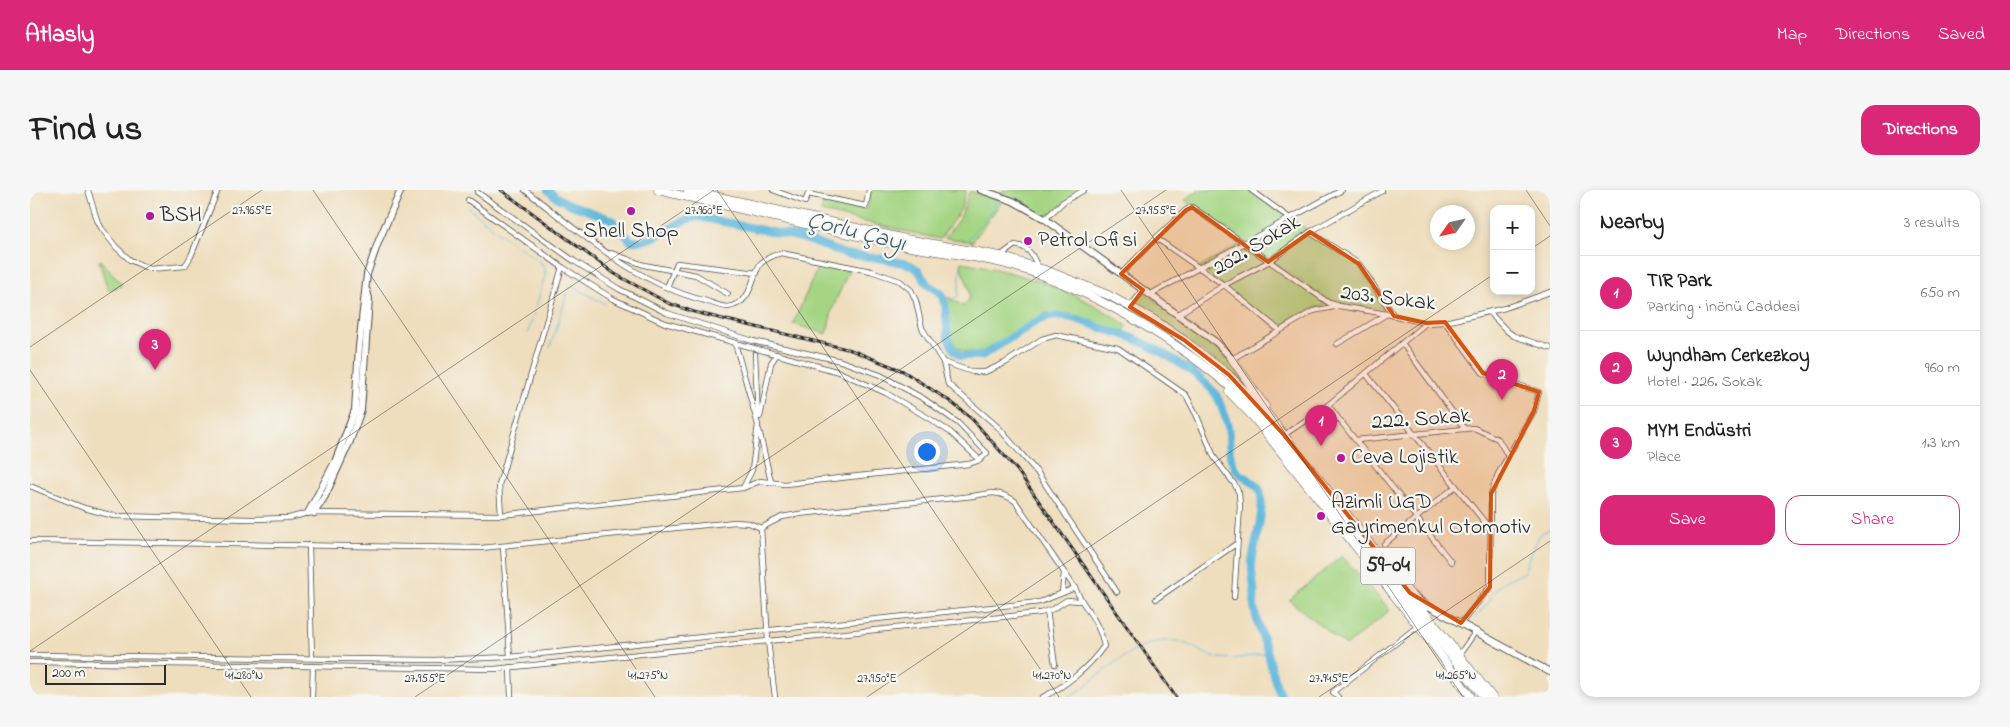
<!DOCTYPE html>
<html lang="en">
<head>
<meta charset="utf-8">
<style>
  :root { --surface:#fff; --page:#f6f6f6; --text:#222; --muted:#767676; --line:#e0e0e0; --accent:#db2777 }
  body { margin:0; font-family:"Indie Flower",sans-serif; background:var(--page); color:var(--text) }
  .controls { position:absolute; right:15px; top:15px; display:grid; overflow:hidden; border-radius:10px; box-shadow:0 2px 8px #0003 }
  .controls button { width:45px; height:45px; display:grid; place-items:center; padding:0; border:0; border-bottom:1px solid var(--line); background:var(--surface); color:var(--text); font:25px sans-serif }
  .compass { position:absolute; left:1400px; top:15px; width:45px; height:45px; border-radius:50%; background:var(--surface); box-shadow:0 2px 8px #0003; rotate:236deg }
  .scale { position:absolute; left:15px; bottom:12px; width:121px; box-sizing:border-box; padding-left:5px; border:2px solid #2b2b2b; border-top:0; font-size:14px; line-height:18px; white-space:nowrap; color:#2b2b2b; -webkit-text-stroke:4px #f6f6f2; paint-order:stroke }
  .you { position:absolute; left:896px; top:261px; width:18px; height:18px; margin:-12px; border:4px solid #fff; border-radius:50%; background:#1a73e8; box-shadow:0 0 0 8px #1a73e833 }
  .badge { display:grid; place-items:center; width:32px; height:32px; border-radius:50%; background:var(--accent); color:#fff; font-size:16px; font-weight:700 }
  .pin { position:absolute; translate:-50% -41px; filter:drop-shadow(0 1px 2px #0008) }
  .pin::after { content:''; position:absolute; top:26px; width:18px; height:15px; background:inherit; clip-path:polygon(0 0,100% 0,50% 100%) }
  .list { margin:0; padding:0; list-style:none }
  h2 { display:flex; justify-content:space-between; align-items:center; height:65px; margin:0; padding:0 20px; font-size:21px }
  h2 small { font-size:16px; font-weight:400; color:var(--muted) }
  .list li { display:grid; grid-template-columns:32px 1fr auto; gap:15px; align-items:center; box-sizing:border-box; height:75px; padding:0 20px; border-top:1px solid var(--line) }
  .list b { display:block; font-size:19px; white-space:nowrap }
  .list p { margin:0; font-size:16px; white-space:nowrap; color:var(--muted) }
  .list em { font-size:16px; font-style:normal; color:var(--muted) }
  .actions { display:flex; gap:10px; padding:15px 20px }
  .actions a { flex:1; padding:11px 0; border:1px solid var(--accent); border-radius:15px; text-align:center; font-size:18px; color:var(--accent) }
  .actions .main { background:var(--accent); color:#fff }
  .map { position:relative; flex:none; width:1520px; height:507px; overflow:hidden; border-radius:15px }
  header { display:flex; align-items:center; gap:30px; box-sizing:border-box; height:70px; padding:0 25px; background:var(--accent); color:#fff }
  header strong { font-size:24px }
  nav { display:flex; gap:28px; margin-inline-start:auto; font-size:18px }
  .intro { display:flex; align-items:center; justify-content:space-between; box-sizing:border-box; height:120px; padding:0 30px }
  h1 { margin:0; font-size:35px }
  .button { padding:12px 22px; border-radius:15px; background:var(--accent); color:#fff; font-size:18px; font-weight:700 }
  main { display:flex; gap:30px; padding:0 30px }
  aside { flex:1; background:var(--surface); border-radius:15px; box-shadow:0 2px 8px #0003 }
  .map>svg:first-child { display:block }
  .green { fill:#a5d583; stroke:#688057 }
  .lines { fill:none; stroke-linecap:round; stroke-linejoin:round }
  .stream { stroke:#5eb7db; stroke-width:1 }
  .river { stroke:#5eb7db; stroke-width:8 }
  .street-casing { stroke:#484641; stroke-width:6 }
  .secondary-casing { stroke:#484641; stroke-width:8 }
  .primary-casing { stroke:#484641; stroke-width:9 }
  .street { stroke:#fff; stroke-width:4.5 }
  .secondary { stroke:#fff; stroke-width:6 }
  .primary { stroke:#fff; stroke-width:8 }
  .rail-casing { stroke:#2b2b2b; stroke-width:3 }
  .rail { stroke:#f6f6f2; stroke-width:1; stroke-dasharray:4; stroke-linecap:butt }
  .marked { fill:#d5540f; fill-opacity:0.2; stroke:#d5540f; stroke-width:4; stroke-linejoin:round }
  .ticks { fill:none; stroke:#2b2b2b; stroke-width:1; stroke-opacity:0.45 }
  .poi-dot { fill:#b5179e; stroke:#f6f6f2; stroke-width:2 }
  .labels { text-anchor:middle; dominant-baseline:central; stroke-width:4.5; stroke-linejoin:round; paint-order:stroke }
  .shield { fill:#f6f6f2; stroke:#686867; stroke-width:1 }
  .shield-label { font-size:21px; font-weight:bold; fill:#2b2b2b }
  .poi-label { font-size:22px; fill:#2b2b2b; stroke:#f6f6f2; text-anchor:start }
  .street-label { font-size:22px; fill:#2b2b2b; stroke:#f6f6f2 }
  .water-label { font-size:24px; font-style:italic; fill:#3d5c69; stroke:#f6f6f2 }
  .ticks-label { font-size:12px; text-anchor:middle; fill:#2b2b2b; stroke:#f6f6f2; stroke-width:4.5; stroke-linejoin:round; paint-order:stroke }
</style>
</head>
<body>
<header>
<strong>Atlasly</strong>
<nav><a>Map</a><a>Directions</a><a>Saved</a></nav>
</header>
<div class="intro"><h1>Find us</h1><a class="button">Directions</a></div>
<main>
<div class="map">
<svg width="1520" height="507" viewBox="0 0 1520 507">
  <rect width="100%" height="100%" fill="#f6f6f2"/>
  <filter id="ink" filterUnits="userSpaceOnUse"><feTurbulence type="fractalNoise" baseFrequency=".02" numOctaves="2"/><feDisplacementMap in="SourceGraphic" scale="10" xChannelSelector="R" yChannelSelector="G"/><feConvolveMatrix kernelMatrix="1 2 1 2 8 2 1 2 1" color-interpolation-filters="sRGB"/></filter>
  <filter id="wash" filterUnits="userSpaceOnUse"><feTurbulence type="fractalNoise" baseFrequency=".0096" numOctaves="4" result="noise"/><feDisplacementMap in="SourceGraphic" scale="20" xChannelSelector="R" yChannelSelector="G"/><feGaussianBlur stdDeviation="1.12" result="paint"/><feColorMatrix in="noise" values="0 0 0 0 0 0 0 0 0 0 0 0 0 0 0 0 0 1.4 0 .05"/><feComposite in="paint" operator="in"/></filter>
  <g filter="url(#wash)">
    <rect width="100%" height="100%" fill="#efdebd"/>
    <g class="green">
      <path d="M841 0H936L931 19 910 49 791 22 794 10 837 19Z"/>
      <path d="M973 0H1052L1014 28 972 4Z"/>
      <path d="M1169 0H1220L1328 75 1359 120 1300 112 1155 10Z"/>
      <path d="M940 1 972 11 942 52 915 48 931 26Z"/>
      <path d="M1211 53 1297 114 1296 115 1282 119 1249 140 1169 78Z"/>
      <path d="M70 70 91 93V96L78 100 69 71Z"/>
      <path d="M932 72C988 82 1051 101 1097 136L1094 142 1068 136 1050 126 1016 123 952 162H935L922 154 910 107 920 108 933 116C947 108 935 89 931 77Z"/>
      <path d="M789 74 819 80 802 120 797 144 763 134Z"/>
      <path d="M1114 102 1186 154 1201 170 1221 201 1176 164 1104 116Z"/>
      <path d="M1312 366 1360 420 1316 456 1259 410Z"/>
    </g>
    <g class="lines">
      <g class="stream">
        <path d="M438 17 469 43 510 72 515 78V86L498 143"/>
        <path d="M937 51C945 37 965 21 968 7"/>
        <path d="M915 115 928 106 931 77"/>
        <path d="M520 158 540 95 575 114"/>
        <path d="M1445 428 1458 413 1464 401 1476 390 1494 383 1500 364 1511 343 1520 339"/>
        <path d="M1039 507C1068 489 1107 446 1145 451 1157 452 1169 461 1180 466 1198 472 1220 466 1237 463"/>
      </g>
      <path class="river" d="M518 0 526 7 539 14 581 29 601 51C629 54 643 29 669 27L772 48 815 64 855 69 881 75 888 80 898 95 911 103 915 115 918 148 924 160 931 166H952L1007 131C1033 118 1059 135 1084 142 1113 149 1169 181 1186 205 1189 209 1196 229 1197 233 1202 249 1196 261 1205 278 1211 289 1229 291 1231 304 1234 326 1225 349 1222 372 1221 381 1223 389 1224 398 1225 404 1224 411 1224 417 1226 431 1231 443 1236 457 1242 474 1242 491 1252 507"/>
    </g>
  </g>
  <g filter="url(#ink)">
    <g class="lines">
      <defs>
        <g id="street">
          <path d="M58 0 67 30 72 39 86 57 100 70 120 79 155 76 161 66 188 0"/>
          <path d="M495 0C551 43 606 94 676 111 682 113 692 117 698 117 724 113 720 87 731 73 737 68 744 65 751 63L841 81 870 91 881 100 886 111 892 138 913 172 918 194 968 237 1007 282 1087 402"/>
          <path d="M743 0 775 12 778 4 836 16 839 0"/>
          <path d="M1221 0 1261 29"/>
          <path d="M438 10 532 77 583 109 635 133 809 182 856 203 900 229 920 242 950 270"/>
          <path d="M1015 29 1033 12 1054 0"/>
          <path d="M1280 42 1329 74 1364 126"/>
          <path d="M1126 48 1194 95 1249 140"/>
          <path d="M581 63 614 75 666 85 698 104"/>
          <path d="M970 66 985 55C999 57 1003 65 1008 78"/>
          <path d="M1091 84 1126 48 1156 20 1162 17 1299 113 1307 115"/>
          <path d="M637 97 647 73 727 83"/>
          <path d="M1119 105 1312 0"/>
          <path d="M1100 117 1113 100"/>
          <path d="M1459 122 1477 141 1484 146 1520 158"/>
          <path d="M1147 125 1194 95 1238 72 1280 42 1352 1"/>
          <path d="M1415 132 1453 183 1509 202 1504 221 1468 284 1461 304 1460 397 1431 433"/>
          <path d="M705 153 728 235 722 280 713 298"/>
          <path d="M1372 153 1435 239"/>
          <path d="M1307 154 1357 124"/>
          <path d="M725 164 728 227"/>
          <path d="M1202 169 1283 121 1309 116 1357 124 1396 133 1415 132 1475 118 1520 102"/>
          <path d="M913 172 943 182H955L975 173 1012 149 1026 145 1088 158 1156 205 1167 226 1184 267 1205 295 1209 303 1210 316 1204 407"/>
          <path d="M1336 184 1461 340"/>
          <path d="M1298 215 1421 372"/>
          <path d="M730 227 741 173 747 164"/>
          <path d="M729 240 741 292"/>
          <path d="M1254 245 1298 215 1396 133"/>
          <path d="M1326 250 1444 238 1468 249 1478 266"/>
          <path d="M0 296 54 318 84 326 223 329 259 328 278 323 471 325 713 298 730 291 755 294 939 274 950 270 957 263 928 233 894 209 850 185 811 171 723 151 637 123 589 99 544 71 447 2"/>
          <path d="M471 325 469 295 532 77"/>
          <path d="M731 338 738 451 745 507"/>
          <path d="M0 351 451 358 705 332 719 333 731 338 752 327 769 324 943 306C960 302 970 301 985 311L1045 398C1055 420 1070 432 1074 456 1059 477 1036 496 1013 507"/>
          <path d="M1354 354 1426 296"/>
          <path d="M279 355 282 468"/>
          <path d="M473 356 480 467"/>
          <path d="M1032 403 1034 383"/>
          <path d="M1126 409 1206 354"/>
          <path d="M1017 421 1025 474"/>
          <path d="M0 465 404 470 480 467 1010 412 1045 398"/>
          <path d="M1429 465 1446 441"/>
          <path d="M0 472 465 479 1010 423 1023 419 1037 410 1050 411"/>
          <path d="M480 477 481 507"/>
          <path d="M282 507 283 476"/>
          <path d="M1308 507 1303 502 1388 436"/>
        </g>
        <g id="secondary">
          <path d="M951 0 983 11 1015 29 1187 153 1202 169"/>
          <path d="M278 323 305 272 325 220 329 157 337 84 349 50 371 0"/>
          <path d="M284 323 295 306 320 251 331 220 339 109 337 101"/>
          <path d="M1384 406 1393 413 1520 482"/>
        </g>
        <g id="primary">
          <path d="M628 0C710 19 793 39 875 56 912 63 950 66 986 77 1070 102 1168 162 1229 224L1454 507"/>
          <path d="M658 0 876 49 970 66 1018 81 1078 105 1123 129 1154 150 1199 185 1234 220 1462 507"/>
          <path d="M1202 169 1235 216"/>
          <path d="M1199 202 1224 228 1267 282 1404 456 1441 507"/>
        </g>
      </defs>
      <use href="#street" class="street-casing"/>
      <use href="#secondary" class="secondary-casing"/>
      <use href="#primary" class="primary-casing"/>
      <use href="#street" class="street"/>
      <use href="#secondary" class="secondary"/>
      <use href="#primary" class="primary"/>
      <defs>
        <path id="rail" d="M471 0 585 84 638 113 664 122 821 160 873 181 921 212 942 229 987 280 1146 507"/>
      </defs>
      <use href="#rail" class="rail-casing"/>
      <use href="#rail" class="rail"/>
    </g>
  </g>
  <path class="marked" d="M1162 17 1238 72 1280 42 1329 74 1364 126 1396 133 1415 132 1453 183 1509 202 1504 221 1461 304 1460 397 1431 433 1380 403 1254 245 1199 185 1154 150 1100 117 1113 100 1091 84 1156 20Z"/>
  <path class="ticks" d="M283 0 625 507M687 0 1029 507M1091 0 1433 507M1496 0 1520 36M1501 59 1520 46M0 157 232 0M0 180 221 507M0 461 684 0M385 507 1136 0M837 507 1464 84M1289 507 1520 351"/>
  <g class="poi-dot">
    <circle cx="601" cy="21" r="5"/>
    <circle cx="120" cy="26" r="5"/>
    <circle cx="998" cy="51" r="5"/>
    <circle cx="1311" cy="268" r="5"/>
    <circle cx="1291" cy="326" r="5"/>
  </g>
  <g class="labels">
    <rect class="shield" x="1330.5" y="357.5" width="55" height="37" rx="4"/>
    <g class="shield-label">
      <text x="1358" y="376">59-04</text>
    </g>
    <g class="poi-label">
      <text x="130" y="26">BSH</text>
      <text x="601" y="42" text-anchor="middle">Shell Shop</text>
      <text x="1008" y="51">Petrol Ofisi</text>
      <text x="1321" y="268">Ceva Lojistik</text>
      <text x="1301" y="313">Azimli UGD<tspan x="1301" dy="25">Gayrimenkul Otomotiv</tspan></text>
    </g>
    <g class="street-label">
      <text transform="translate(1227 56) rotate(-31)">202. Sokak</text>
      <text transform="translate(1358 109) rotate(7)">203. Sokak</text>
      <text transform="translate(1391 230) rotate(-4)">222. Sokak</text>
    </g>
    <g class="water-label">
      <text transform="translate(826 43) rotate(14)">Çorlu Çayı</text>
    </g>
  </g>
  <g class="ticks-label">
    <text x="222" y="24">27.965°E</text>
    <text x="674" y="24">27.960°E</text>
    <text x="1126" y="24">27.955°E</text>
    <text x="214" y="489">41.280°N</text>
    <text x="618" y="489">41.275°N</text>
    <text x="1022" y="489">41.270°N</text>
    <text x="1426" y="489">41.265°N</text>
    <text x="395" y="492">27.955°E</text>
    <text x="847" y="492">27.950°E</text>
    <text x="1299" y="492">27.945°E</text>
  </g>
</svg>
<div class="controls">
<button>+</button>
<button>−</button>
</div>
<svg class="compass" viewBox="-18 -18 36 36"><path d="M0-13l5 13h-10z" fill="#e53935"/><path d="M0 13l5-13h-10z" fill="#767676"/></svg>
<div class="scale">200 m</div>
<div class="you"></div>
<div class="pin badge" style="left:1291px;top:256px">1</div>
<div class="pin badge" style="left:1472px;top:210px">2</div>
<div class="pin badge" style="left:125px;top:180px">3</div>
</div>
<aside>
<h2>Nearby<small>3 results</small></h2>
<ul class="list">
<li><span class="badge">1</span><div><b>TIR Park</b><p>Parking · İnönü Caddesi</p></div><em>650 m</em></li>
<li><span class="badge">2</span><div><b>Wyndham Cerkezkoy</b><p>Hotel · 226. Sokak</p></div><em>960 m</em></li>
<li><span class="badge">3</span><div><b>MYM Endüstri</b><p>Place</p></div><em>1.3 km</em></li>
</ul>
<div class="actions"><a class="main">Save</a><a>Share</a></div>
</aside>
</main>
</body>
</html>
